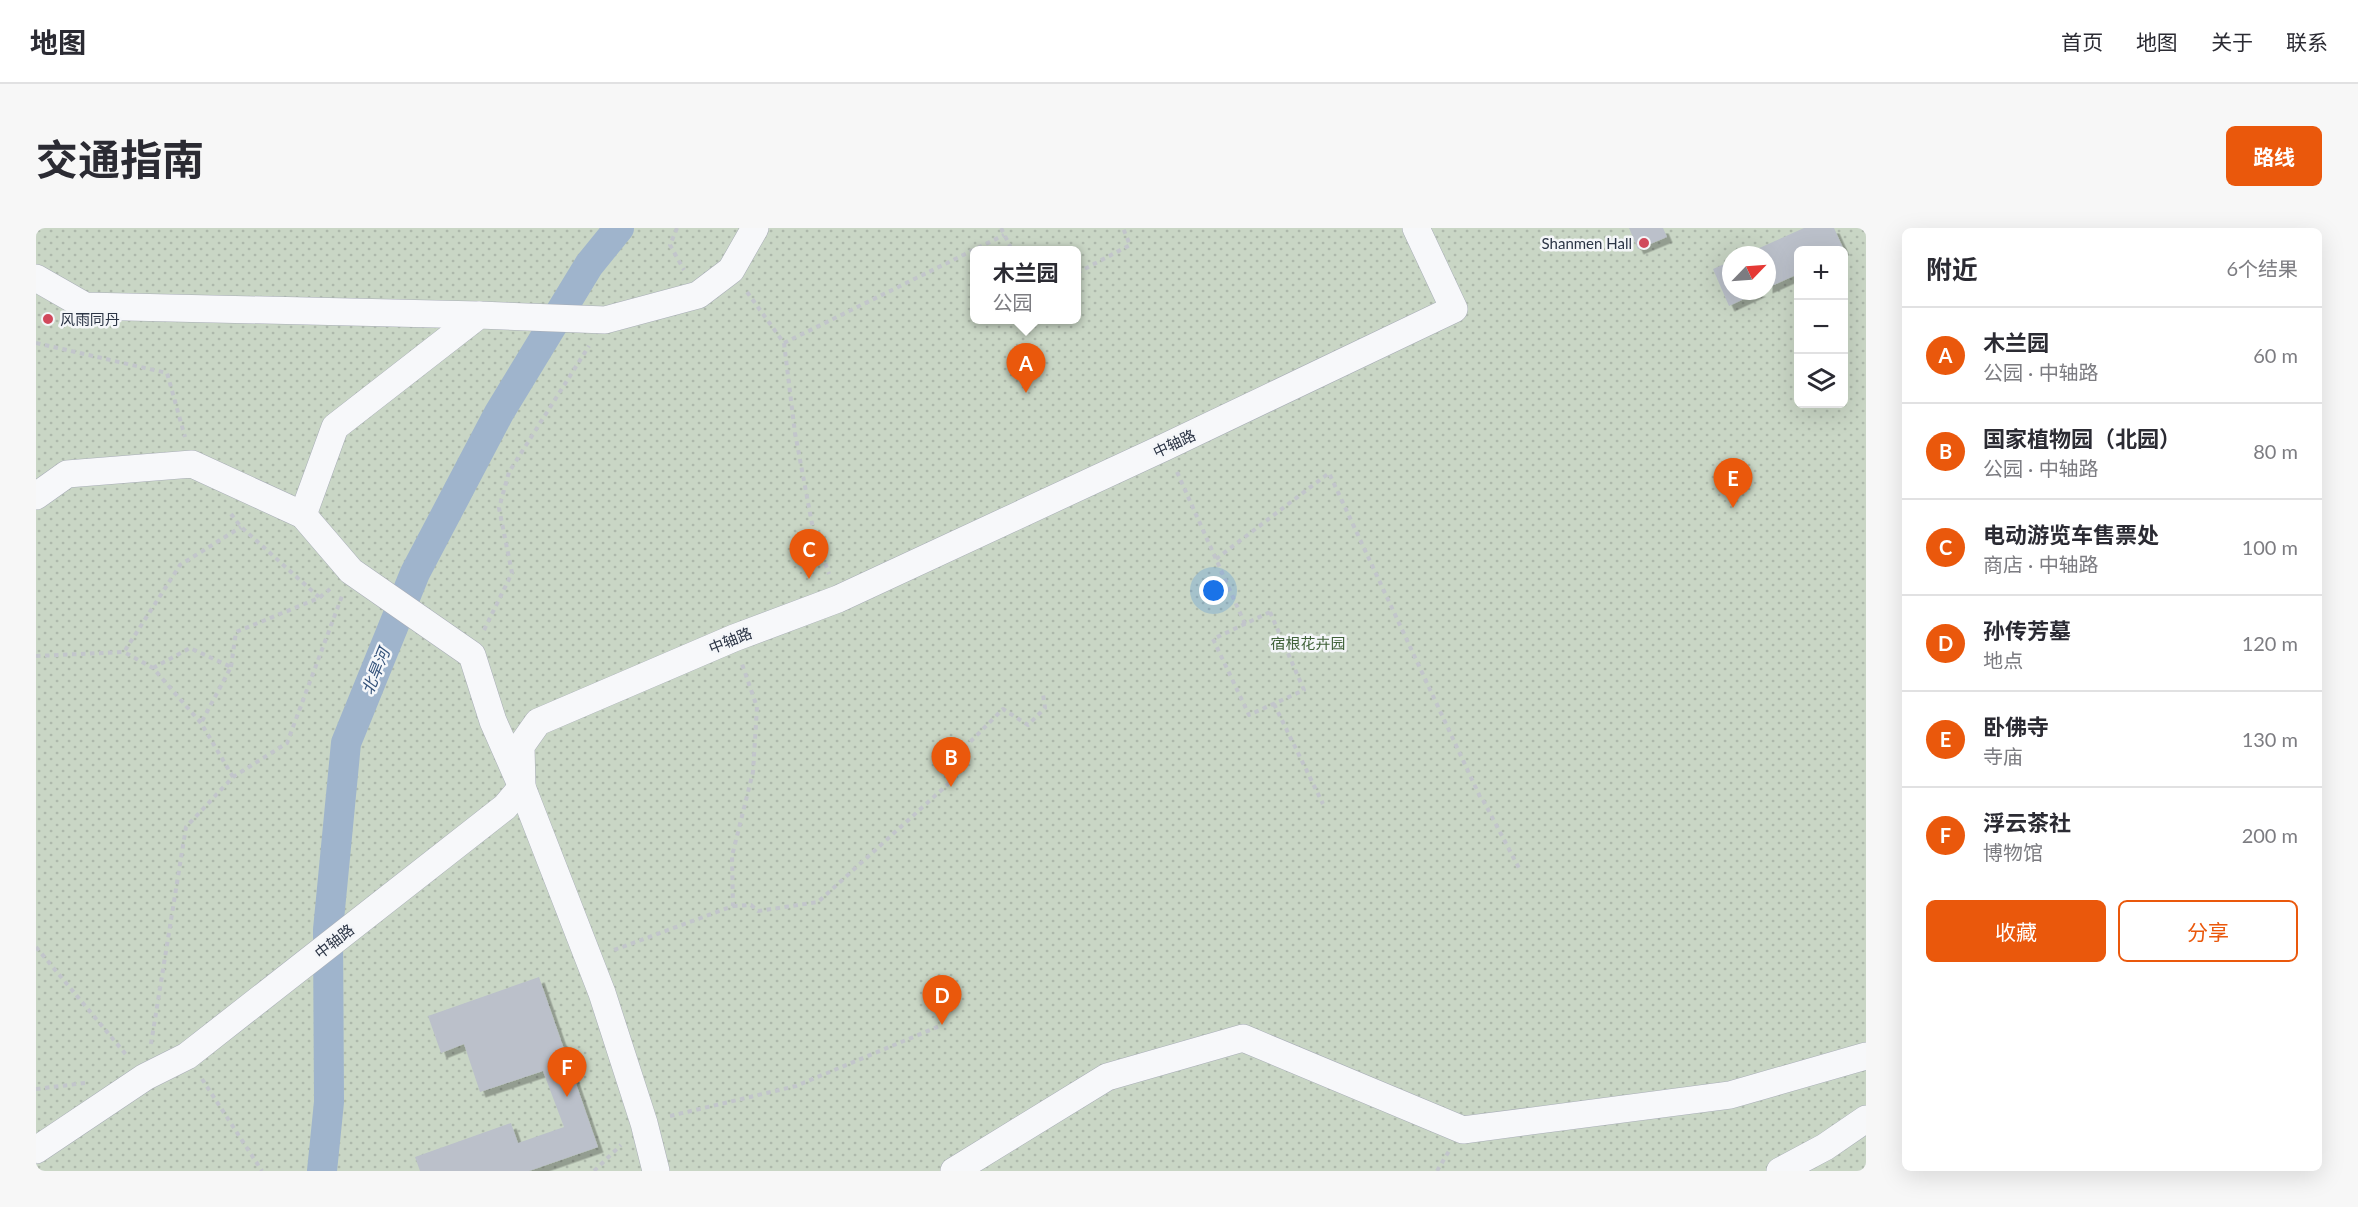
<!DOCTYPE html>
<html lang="zh">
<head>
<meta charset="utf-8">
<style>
  :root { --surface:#fff; --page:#f7f7f7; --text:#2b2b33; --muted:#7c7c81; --line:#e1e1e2; --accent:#ea580c }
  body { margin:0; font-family:Lato,"Noto Sans SC",sans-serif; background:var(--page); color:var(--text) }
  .controls { position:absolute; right:18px; top:18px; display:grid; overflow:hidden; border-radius:9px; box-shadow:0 6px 24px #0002 }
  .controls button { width:54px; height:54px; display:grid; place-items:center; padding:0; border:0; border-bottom:2px solid var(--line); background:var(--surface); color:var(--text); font:30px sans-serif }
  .compass { position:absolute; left:1686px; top:18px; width:54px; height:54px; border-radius:50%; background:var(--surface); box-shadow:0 6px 24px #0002; rotate:65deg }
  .you { position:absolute; left:1178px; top:363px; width:21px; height:21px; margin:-15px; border:4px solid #fff; border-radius:50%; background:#1a73e8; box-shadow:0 0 0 9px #1a73e833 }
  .badge { display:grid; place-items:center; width:39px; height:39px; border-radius:50%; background:var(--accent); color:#fff; font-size:20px; font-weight:700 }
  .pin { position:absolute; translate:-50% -50px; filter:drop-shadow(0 2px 3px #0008) }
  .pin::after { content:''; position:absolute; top:32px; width:21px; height:18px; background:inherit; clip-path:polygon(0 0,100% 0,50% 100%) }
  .popup { position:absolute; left:934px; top:18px; width:111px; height:78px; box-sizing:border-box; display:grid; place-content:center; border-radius:9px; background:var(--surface); filter:drop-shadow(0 2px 4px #0005); font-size:20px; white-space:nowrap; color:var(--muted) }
  .popup b { font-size:22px; color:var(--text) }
  .popup::after { content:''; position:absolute; left:50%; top:100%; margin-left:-12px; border:12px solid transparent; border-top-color:var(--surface) }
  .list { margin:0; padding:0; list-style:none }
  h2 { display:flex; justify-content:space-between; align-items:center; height:78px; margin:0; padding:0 24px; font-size:26px }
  h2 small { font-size:20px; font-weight:400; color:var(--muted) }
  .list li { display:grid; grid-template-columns:39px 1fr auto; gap:18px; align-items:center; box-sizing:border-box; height:96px; padding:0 24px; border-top:2px solid var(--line) }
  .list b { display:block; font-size:22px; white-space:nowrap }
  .list p { margin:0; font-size:20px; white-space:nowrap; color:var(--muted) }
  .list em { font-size:20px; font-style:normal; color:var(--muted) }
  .actions { display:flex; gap:12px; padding:18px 24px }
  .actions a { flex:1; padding:14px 0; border:2px solid var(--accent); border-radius:9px; text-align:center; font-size:21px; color:var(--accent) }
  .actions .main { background:var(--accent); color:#fff }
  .icon { flex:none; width:33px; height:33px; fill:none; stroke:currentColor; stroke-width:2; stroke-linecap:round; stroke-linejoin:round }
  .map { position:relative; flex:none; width:1830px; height:943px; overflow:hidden; border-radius:9px }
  header { display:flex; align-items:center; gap:36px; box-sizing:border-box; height:84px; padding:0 30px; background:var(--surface); border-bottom:2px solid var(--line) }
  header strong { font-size:28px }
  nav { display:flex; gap:33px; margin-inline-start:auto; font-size:21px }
  .intro { display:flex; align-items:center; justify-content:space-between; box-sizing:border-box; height:144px; padding:0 36px }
  h1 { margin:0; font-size:42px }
  .button { padding:15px 27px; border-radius:9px; background:var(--accent); color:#fff; font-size:21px; font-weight:700 }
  main { display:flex; gap:36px; padding:0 36px }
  aside { flex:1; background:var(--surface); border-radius:9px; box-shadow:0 6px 24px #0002 }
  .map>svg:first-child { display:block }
  .grass { fill:url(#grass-dots); fill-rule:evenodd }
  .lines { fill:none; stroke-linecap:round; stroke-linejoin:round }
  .canal { stroke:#9fb4cc; stroke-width:30 }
  .building { fill:#bbc0ca; filter:url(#shadow) }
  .minor-casing { stroke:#a9aeb7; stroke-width:28 }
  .path { stroke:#c2c5cb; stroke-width:4; stroke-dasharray:4.5 4.5; stroke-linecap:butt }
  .minor { stroke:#f7f8fa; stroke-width:27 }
  .poi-dot { fill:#d1495b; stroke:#f4f6f9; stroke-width:2 }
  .labels { text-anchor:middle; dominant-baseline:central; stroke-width:5; stroke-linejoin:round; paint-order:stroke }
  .poi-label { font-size:15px; fill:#2b3445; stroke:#f4f6f9; text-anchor:end }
  .street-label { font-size:15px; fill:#2b3445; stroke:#f4f6f9 }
  .park-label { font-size:15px; fill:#3f6138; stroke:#f4f6f9 }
  .water-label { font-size:16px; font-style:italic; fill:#34527a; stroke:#f4f6f9 }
</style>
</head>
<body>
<header>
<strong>地图</strong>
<nav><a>首页</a><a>地图</a><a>关于</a><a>联系</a></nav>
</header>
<div class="intro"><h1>交通指南</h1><a class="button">路线</a></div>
<main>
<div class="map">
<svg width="1830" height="943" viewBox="0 0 1830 943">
  <defs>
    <pattern id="grass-dots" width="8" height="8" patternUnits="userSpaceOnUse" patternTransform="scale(1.5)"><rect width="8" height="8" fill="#c9d6c5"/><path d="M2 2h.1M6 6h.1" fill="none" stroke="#adb8ab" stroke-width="1.8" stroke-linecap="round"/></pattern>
    <filter id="shadow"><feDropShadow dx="5.5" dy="5.5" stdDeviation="0" flood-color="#0004"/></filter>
  </defs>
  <rect width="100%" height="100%" fill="#e4e7ec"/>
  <path class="grass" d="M0 0H1830V943H0ZM939 22H1041V92H939ZM1762 22H1808V176H1762ZM1695 27H1731V63H1695Z"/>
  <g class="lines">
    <path class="canal" d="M286 943 293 874 292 702 310 515 379 345 463 185 553 37 583 0"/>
  </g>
  <g class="building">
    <path d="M1593 0H1627L1631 9 1602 21Z"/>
    <path d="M1768 0H1798L1808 22H1762V46L1731 60V27H1708Z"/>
    <path d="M1695 33V63H1725L1693 78 1677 41Z"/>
    <path d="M503 749 562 919 493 943H384L379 929 475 895 482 915 528 899 507 843 444 864 428 816 405 825 392 788Z"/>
  </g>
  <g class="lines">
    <defs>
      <g id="minor">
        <path d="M0 50 49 78 443 87"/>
        <path d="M0 268 31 246 156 236 267 287 315 343 436 427 457 493 486 559 566 765 608 895 620 943"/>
        <path d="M267 287 299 199 443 87 569 92 662 67 695 42 719 0"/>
        <path d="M0 922 109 849 151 828 469 579 486 559 485 518 502 494 698 410 802 371 1129 219 1418 81 1380 0"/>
        <path d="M918 943 1071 849 1207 810 1427 902 1694 867 1830 828"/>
        <path d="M1744 943 1789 919 1830 891"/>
      </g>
    </defs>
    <use href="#minor" class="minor-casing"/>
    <g class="path">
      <path d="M641 0 634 17 648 42"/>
      <path d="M965 0 976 22"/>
      <path d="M1041 45 1094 17 1087 0"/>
      <path d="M711 64 748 115 759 205 777 301 793 346"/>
      <path d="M0 115 131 145 149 209"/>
      <path d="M748 115 968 7"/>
      <path d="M1141 244 1209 396"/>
      <path d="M195 286 205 299 283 369"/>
      <path d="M1180 331 1293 245 1446 573"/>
      <path d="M1234 384 1268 462 1213 487 1177 411Z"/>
      <path d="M448 402 476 345 463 280 473 244 553 118"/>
      <path d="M0 428 88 424"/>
      <path d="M195 439 200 404 283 370 294 361"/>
      <path d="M117 440 154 420 195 439 165 495"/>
      <path d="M1238 476 1287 576"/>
      <path d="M197 549 165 495 117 440 88 424 144 337 205 299"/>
      <path d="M1447 572 1484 642"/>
      <path d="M697 678 715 677 722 683 782 674 923 546 924 524 967 481 992 497 1009 480 1007 466"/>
      <path d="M0 719 92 829"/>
      <path d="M578 722 697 678 696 628 717 544 721 479 706 436"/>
      <path d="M115 816 150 599 197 549 251 515 306 368"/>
      <path d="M166 851 226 943"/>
      <path d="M0 861 49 855"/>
      <path d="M634 888 760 858 906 797"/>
      <path d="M558 943 585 917"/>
      <path d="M1401 943 1413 923"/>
    </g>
    <use href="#minor" class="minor"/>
  </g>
  <g class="poi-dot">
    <circle cx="1608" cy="15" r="6"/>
    <circle cx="12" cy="91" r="6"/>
  </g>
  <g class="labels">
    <g class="poi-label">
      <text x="1596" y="15">Shanmen Hall</text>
      <text x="24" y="91" text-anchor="start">风雨同丹</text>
    </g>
    <g class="street-label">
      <text transform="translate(1138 215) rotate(-25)">中轴路</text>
      <text transform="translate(694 412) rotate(-22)">中轴路</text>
      <text transform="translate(298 713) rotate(-38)">中轴路</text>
    </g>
    <g class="park-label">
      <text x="1272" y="415">宿根花卉园</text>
    </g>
    <g class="water-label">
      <text transform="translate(339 443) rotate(-68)">北旱河</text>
    </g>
  </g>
</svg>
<div class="controls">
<button>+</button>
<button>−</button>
<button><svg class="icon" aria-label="layers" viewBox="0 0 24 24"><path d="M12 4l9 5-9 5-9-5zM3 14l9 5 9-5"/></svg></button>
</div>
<svg class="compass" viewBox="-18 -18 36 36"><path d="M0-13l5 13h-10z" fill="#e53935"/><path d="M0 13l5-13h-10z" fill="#7c7c81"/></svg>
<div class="you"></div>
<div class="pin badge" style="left:990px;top:165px">A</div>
<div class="popup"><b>木兰园</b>公园</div>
<div class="pin badge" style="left:915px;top:559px">B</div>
<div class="pin badge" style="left:773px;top:351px">C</div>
<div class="pin badge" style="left:906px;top:797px">D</div>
<div class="pin badge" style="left:1697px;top:280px">E</div>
<div class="pin badge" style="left:531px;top:869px">F</div>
</div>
<aside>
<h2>附近<small>6个结果</small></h2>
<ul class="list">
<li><span class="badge">A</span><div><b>木兰园</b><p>公园 · 中轴路</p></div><em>60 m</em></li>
<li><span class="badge">B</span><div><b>国家植物园（北园）</b><p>公园 · 中轴路</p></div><em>80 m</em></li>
<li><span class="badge">C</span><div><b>电动游览车售票处</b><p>商店 · 中轴路</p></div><em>100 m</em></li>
<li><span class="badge">D</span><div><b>孙传芳墓</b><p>地点</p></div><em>120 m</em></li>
<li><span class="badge">E</span><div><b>卧佛寺</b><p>寺庙</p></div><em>130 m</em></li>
<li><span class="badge">F</span><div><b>浮云茶社</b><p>博物馆</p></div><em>200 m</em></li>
</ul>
<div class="actions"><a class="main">收藏</a><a>分享</a></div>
</aside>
</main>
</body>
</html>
